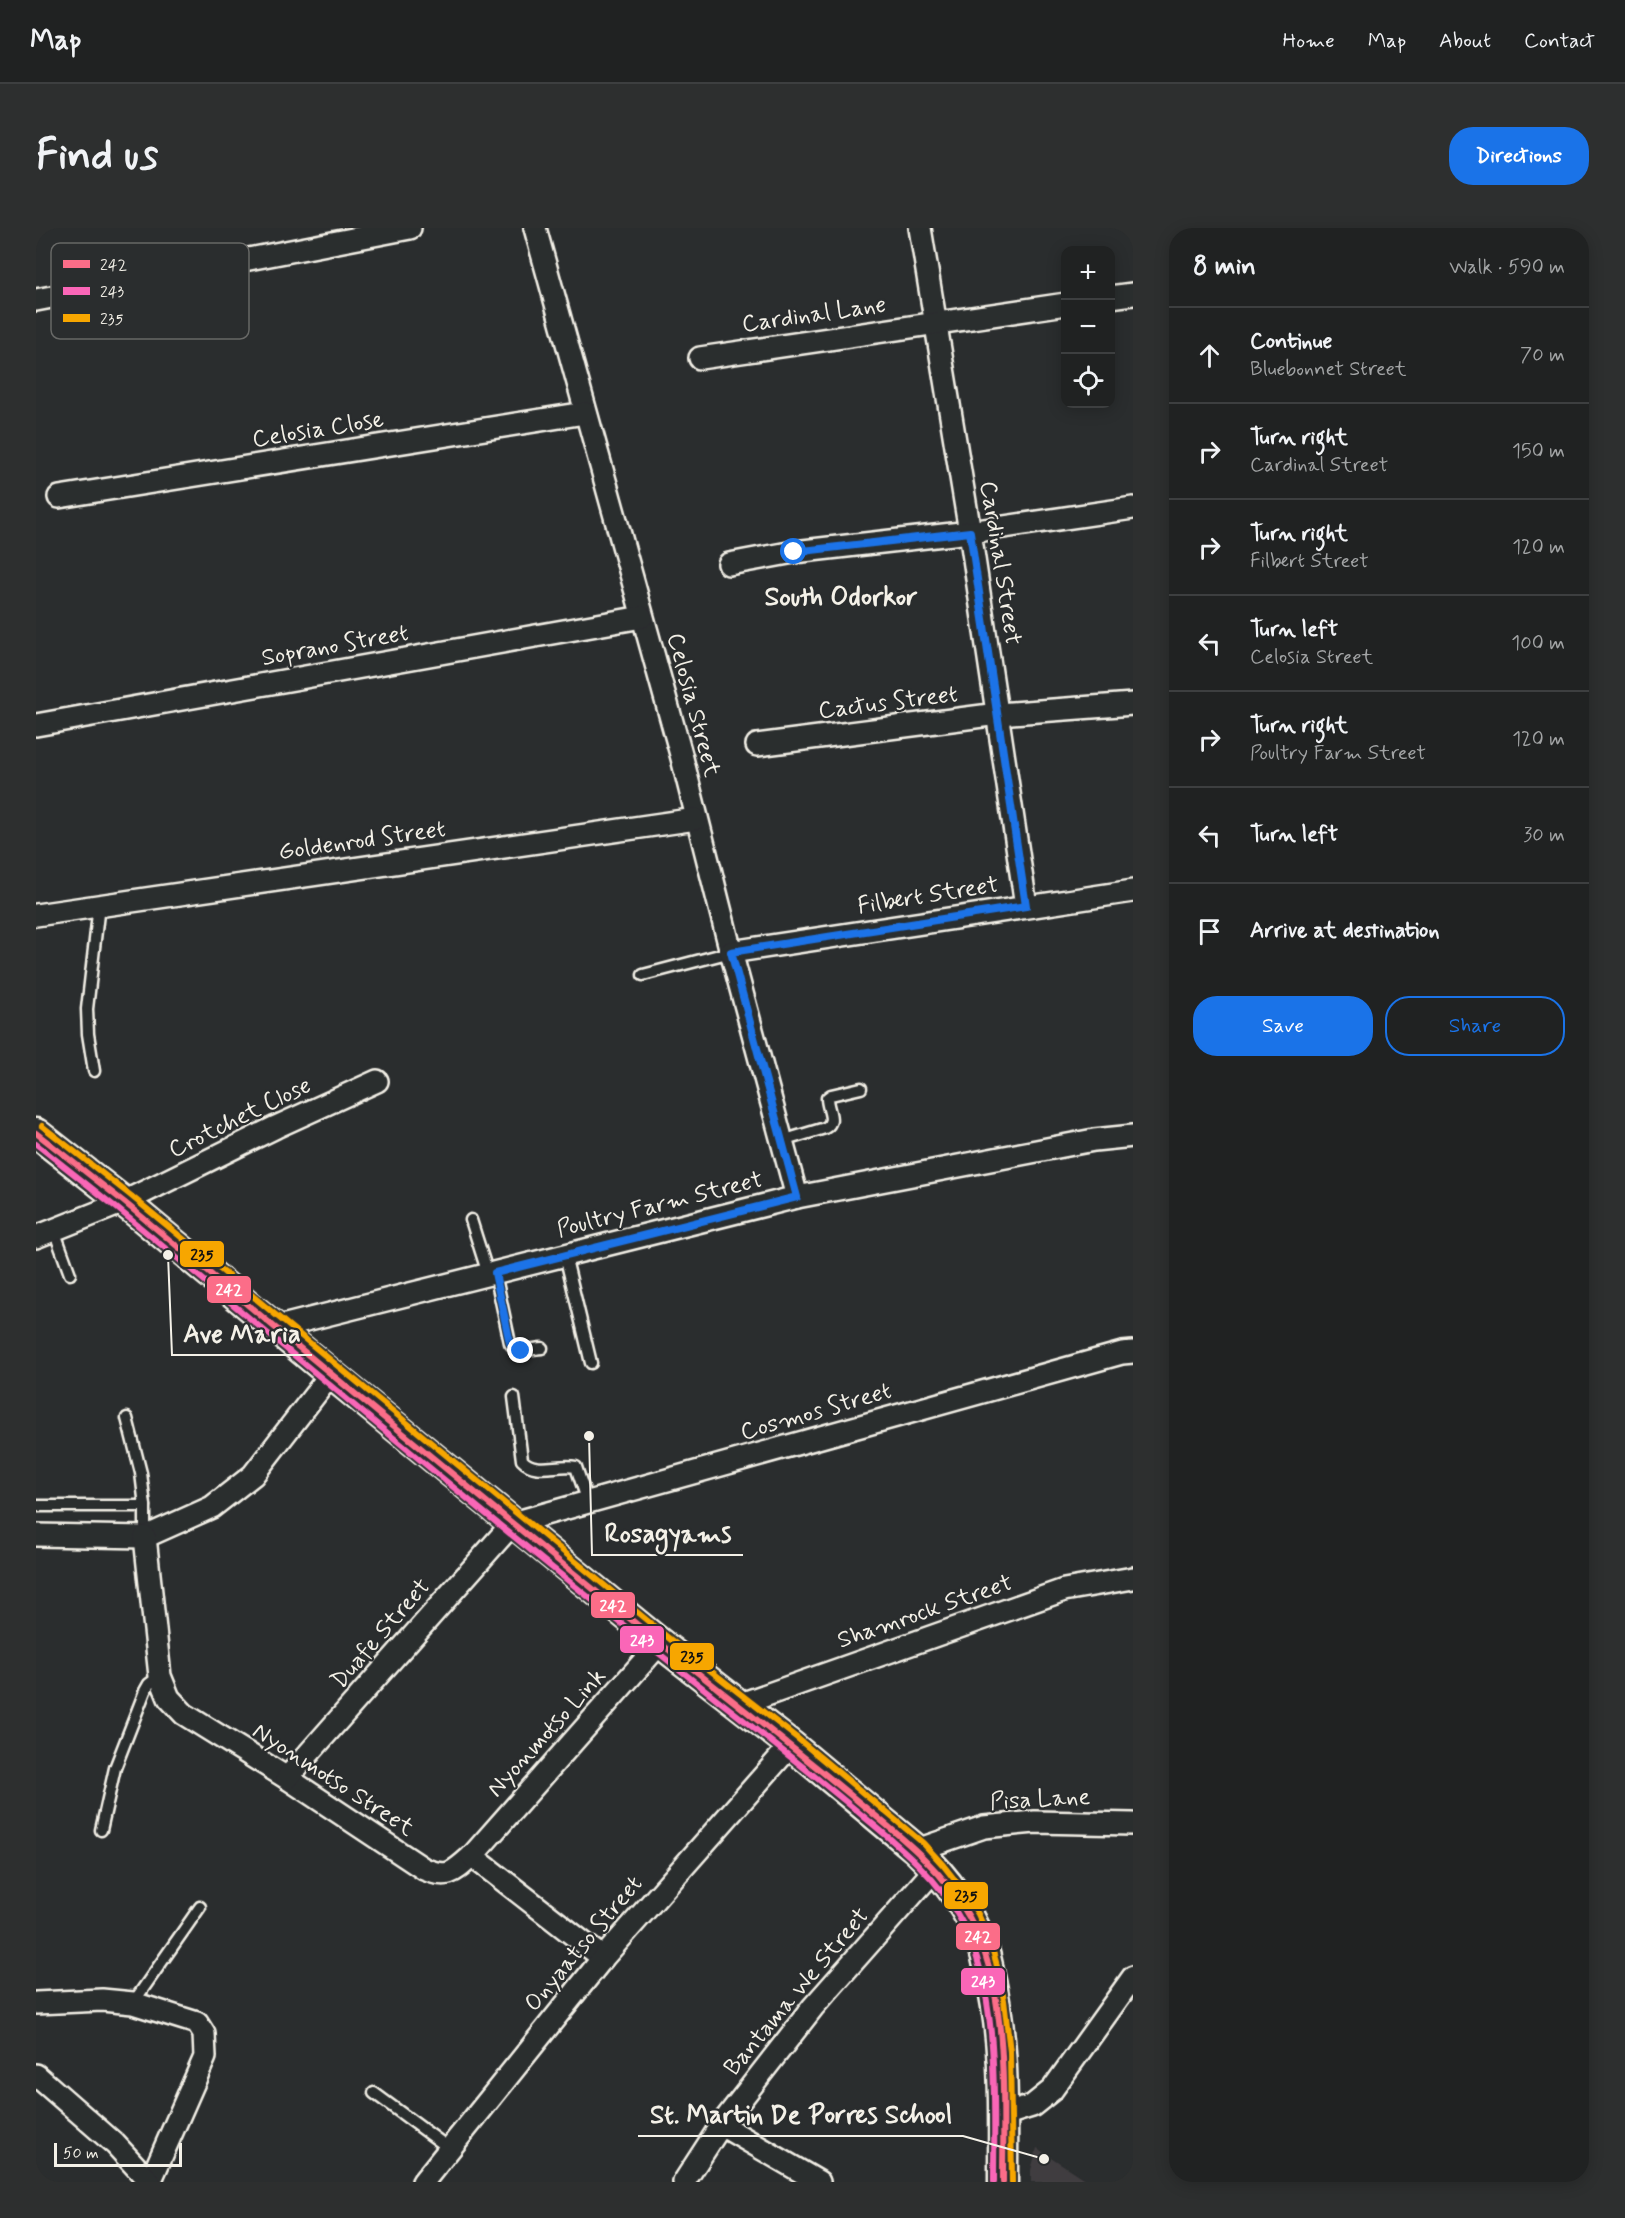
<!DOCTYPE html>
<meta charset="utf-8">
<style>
body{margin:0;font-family:Mynerve,sans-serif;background:#2d2f2f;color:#f1f3f6}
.controls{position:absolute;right:18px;top:18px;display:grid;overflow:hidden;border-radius:12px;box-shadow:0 3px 15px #0003}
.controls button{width:54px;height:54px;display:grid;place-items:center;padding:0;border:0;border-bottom:2px solid #3d3f40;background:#202222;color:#f1f3f6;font:30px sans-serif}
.scale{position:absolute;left:18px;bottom:15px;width:128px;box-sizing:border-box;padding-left:6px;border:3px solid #f4f1e8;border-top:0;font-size:16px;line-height:21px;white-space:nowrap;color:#f4f1e8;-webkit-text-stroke:4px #2a2d2e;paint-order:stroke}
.stop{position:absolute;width:18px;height:18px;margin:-14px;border:4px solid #1a73e8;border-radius:50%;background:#fff}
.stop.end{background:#1a73e8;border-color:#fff;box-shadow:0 2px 6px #0008}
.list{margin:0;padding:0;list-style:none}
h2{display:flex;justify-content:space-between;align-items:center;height:78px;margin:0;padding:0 24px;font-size:26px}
h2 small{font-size:20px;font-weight:400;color:#a2a4a5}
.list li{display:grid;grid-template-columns:39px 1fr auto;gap:18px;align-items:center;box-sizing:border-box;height:96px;padding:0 24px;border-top:2px solid #3d3f40}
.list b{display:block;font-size:22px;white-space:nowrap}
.list p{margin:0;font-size:20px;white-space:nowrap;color:#a2a4a5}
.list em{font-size:20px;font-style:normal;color:#a2a4a5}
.actions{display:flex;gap:12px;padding:18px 24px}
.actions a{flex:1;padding:14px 0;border:2px solid #1a73e8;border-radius:24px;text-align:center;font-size:21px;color:#1a73e8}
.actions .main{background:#1a73e8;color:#fff}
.icon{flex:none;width:33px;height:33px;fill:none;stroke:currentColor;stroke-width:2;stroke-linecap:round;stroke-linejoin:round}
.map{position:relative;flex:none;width:1097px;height:1954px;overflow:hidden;border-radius:24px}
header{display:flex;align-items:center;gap:36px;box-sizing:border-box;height:84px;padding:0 30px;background:#202222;border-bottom:2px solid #3d3f40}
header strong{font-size:28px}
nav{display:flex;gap:33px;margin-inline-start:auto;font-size:21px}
.intro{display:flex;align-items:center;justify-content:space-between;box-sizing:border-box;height:144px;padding:0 36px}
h1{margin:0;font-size:42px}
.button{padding:15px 27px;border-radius:24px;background:#1a73e8;color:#fff;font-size:21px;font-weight:700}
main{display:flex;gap:36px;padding:0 36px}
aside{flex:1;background:#202222;border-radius:24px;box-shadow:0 3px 15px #0003}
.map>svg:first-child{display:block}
</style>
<header>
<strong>Map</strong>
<nav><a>Home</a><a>Map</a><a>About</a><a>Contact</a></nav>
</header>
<div class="intro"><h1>Find us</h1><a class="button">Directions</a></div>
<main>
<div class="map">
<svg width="1097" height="1954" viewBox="0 0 1097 1954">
<rect width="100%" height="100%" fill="#2a2d2e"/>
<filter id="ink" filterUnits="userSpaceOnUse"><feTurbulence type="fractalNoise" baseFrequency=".0167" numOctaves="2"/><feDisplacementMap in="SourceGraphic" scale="12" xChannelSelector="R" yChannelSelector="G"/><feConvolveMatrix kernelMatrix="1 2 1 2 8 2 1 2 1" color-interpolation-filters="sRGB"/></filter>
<g filter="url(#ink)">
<polygon fill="#403d40" points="1001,1920 1053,1954 995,1954 995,1942"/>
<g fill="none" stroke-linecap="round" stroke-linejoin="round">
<g stroke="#f4f1e8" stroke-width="15">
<g id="lane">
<polyline points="607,747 695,724"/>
<polyline points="58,843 52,806 51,781 63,677"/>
<path d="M746,913L789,900C801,893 791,882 791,870L795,867L825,860"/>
<polyline points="435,992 452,1046"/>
<polyline points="18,1002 34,1046"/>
<polyline points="529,1027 555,1135"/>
<path d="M459,1045L474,1115C482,1126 494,1121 506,1120"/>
<path d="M478,1169L486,1232C500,1247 522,1235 540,1239L552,1274"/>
<polyline points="91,1190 105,1245 109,1278 109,1309"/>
<polyline points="0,1278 109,1278"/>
<polyline points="65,1602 79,1540 109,1463 113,1456 124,1448"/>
<polyline points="97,1775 164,1679"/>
<polyline points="338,1865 414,1921"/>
</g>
</g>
<g stroke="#f4f1e8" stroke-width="26">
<g id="street">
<polyline points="499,0 646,530 695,724 761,969"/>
<polyline points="884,0 934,304 990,678"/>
<polyline points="1074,69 1097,66"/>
<polyline points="0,72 374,0"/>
<polyline points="664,130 1030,76"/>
<polyline points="23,269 549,185"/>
<polyline points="693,336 758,324 934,304 1097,280"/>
<polyline points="0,497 606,389"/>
<polyline points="721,517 962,486 1097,476"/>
<polyline points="0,687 660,591"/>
<polyline points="695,724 1097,663"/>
<polyline points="0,1009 88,974 240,899 341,853"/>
<polyline points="238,1100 761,969 1058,912 1097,908"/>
<polyline points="0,1307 109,1309 176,1279 217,1247 295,1146"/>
<path d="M109,1309L124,1448L133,1470L148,1486L251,1550L388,1641C412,1651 417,1645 436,1628L624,1415"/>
<polyline points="702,1477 1028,1362 1097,1350"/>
<polyline points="251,1550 477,1295 1086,1125 1097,1124"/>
<polyline points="881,1622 948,1599 999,1594 1097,1596"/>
<polyline points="436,1628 567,1730"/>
<polyline points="0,1775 66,1772 97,1775 161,1795 168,1806 169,1829 114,1954"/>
<polyline points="0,1847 79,1916 114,1954"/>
<polyline points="967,1887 996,1878 1016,1862 1097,1749"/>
<polyline points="685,1897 783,1954"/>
<polyline points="387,1954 567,1730 755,1517"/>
<polyline points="648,1954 685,1897 777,1779 900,1640"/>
</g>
</g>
<g stroke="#f4f1e8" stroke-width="33">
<path id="secondary" d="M0,905L88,974L295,1146L624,1415L755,1517L881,1622C908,1648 933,1681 946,1716C950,1726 952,1737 954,1748C970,1815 967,1885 967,1954"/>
</g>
<use href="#lane" stroke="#2a2d2e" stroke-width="10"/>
<use href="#street" stroke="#2a2d2e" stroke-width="21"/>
<use href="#secondary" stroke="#2a2d2e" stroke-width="28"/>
<g stroke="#2a2d2e" stroke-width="10">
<path id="bus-1" d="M0,905L88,974C266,1122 443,1270 623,1414C688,1466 754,1517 818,1570C861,1606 906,1639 933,1689C974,1761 967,1873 967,1954"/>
</g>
<g stroke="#2a2d2e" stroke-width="10">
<path id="bus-2" d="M0,916L82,981C261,1129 438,1279 620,1423C683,1473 747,1522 809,1573C853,1610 900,1644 927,1696C964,1765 958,1877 958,1954"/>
</g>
<g stroke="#2a2d2e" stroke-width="10">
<polyline id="bus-3" points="6,898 94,967 630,1408 761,1510 887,1615 907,1637 926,1661 942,1686 954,1713 960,1734 968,1772 974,1824 976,1954"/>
</g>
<use href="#bus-1" stroke="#fb6d88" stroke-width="6"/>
<use href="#bus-2" stroke="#fa66b7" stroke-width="6"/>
<use href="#bus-3" stroke="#f7a600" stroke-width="6"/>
</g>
</g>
<g fill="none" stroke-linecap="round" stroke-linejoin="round" filter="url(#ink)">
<polyline stroke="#1a73e8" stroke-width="8" points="485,1123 478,1120 474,1115 459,1045 761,969 695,724 990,678 934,304 758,324"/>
</g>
<g text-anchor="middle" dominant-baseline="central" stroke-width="4.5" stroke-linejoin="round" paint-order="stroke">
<g font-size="24" fill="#f4f1e8" stroke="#2a2d2e">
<text transform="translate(778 87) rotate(-8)">Cardinal Lane</text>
<text transform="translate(282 202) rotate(-9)">Celosia Close</text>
<text transform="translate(964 335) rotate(81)">Cardinal Street</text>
<text transform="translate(299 418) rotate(-10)">Soprano Street</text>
<text transform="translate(852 475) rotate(-7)">Cactus Street</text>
<text transform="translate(657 477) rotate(75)">Celosia Street</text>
<text transform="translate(326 613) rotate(-8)">Goldenrod Street</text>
<text transform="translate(892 668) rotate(-9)">Filbert Street</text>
<text transform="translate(204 890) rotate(-26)">Crotchet Close</text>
<text transform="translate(624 977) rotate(-14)">Poultry Farm Street</text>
<text transform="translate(780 1184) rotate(-16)">Cosmos Street</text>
<text transform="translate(889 1384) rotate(-19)">Shamrock Street</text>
<text transform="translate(345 1406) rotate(-49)">Duafe Street</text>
<text transform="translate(511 1505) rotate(-48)">Nyonmotso Link</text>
<text transform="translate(297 1552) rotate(33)">Nyonmotso Street</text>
<text transform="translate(1004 1572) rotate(-3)">Pisa Lane</text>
<text transform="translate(548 1716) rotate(-50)">Onyaatso Street</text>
<text transform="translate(761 1764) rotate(-50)">Bantama We Street</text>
</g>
<g font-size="27" font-weight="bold" fill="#f4f1e8" stroke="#2a2d2e">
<text x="805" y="369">South Odorkor</text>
</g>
</g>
<rect x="15" y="15" width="198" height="96" rx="9" fill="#2a2d2e" stroke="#676866" stroke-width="1.5"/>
<rect x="27" y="32" width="27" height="8" fill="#fb6d88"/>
<rect x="27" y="59" width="27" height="8" fill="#fa66b7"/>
<rect x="27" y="86" width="27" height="8" fill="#f7a600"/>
<g font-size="16" fill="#f4f1e8">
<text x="64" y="42">242</text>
<text x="64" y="69">243</text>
<text x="64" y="96">235</text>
</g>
<path fill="none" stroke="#f4f1e8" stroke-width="2" d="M132 1027L136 1127H276M553 1208L556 1327H707M1008 1931L927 1908H602"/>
<g fill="#f4f1e8" stroke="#2a2d2e" stroke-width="2">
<circle cx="132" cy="1027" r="6"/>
<circle cx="553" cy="1208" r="6"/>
<circle cx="1008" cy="1931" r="6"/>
</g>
<g font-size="26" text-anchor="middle" font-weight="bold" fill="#f4f1e8" stroke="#2a2d2e" stroke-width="4.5" stroke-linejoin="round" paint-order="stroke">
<text x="206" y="1114">Ave Maria</text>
<text x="632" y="1314">Rosagyams</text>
<text x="765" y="1895">St. Martin De Porres School</text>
</g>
<g stroke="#2a2d2e" stroke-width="2">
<rect x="143" y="1012" width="46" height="28" rx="6" fill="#f7a600"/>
<rect x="170" y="1047" width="46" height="29" rx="6" fill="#fb6d88"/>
<rect x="554" y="1363" width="46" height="28" rx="6" fill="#fb6d88"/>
<rect x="583" y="1397" width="46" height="29" rx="6" fill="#fa66b7"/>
<rect x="633" y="1414" width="46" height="29" rx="6" fill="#f7a600"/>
<rect x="907" y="1653" width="46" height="29" rx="6" fill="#f7a600"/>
<rect x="919" y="1694" width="46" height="29" rx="6" fill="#fb6d88"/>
<rect x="924" y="1739" width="46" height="29" rx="6" fill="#fa66b7"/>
</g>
<g font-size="16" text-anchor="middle" font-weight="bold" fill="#fff">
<text x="193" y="1067">242</text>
<text x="577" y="1383">242</text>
<text x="606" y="1418">243</text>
<text x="942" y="1714">242</text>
<text x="947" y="1759">243</text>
</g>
<g font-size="16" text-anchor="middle" font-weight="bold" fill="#111">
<text x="166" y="1032">235</text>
<text x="656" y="1434">235</text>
<text x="930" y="1673">235</text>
</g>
</svg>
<div class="controls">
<button>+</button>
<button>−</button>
<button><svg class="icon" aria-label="locate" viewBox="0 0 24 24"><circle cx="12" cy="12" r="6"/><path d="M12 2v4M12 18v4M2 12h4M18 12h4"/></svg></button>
</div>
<div class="scale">50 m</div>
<div class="stop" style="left:758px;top:324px"></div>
<div class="stop end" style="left:485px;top:1123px"></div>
</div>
<aside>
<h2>8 min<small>Walk · 590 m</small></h2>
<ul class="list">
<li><svg class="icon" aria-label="ahead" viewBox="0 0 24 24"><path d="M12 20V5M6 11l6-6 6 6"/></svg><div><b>Continue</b><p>Bluebonnet Street</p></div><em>70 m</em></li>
<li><svg class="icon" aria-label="right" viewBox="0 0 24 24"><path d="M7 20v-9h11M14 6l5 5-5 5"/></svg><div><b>Turn right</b><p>Cardinal Street</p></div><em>150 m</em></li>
<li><svg class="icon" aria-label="right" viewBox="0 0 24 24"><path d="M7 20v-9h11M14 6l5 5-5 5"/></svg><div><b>Turn right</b><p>Filbert Street</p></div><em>120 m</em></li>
<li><svg class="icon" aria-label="left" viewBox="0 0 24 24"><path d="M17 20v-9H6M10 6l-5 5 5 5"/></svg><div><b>Turn left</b><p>Celosia Street</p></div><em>100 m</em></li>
<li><svg class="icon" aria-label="right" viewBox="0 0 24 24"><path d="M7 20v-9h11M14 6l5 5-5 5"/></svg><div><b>Turn right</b><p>Poultry Farm Street</p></div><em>120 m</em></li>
<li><svg class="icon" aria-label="left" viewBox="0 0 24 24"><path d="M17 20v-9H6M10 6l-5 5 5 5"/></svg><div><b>Turn left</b></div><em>30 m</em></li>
<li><svg class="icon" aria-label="arrive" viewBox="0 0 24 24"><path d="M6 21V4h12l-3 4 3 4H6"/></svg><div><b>Arrive at destination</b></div></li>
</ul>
<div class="actions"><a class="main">Save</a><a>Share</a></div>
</aside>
</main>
